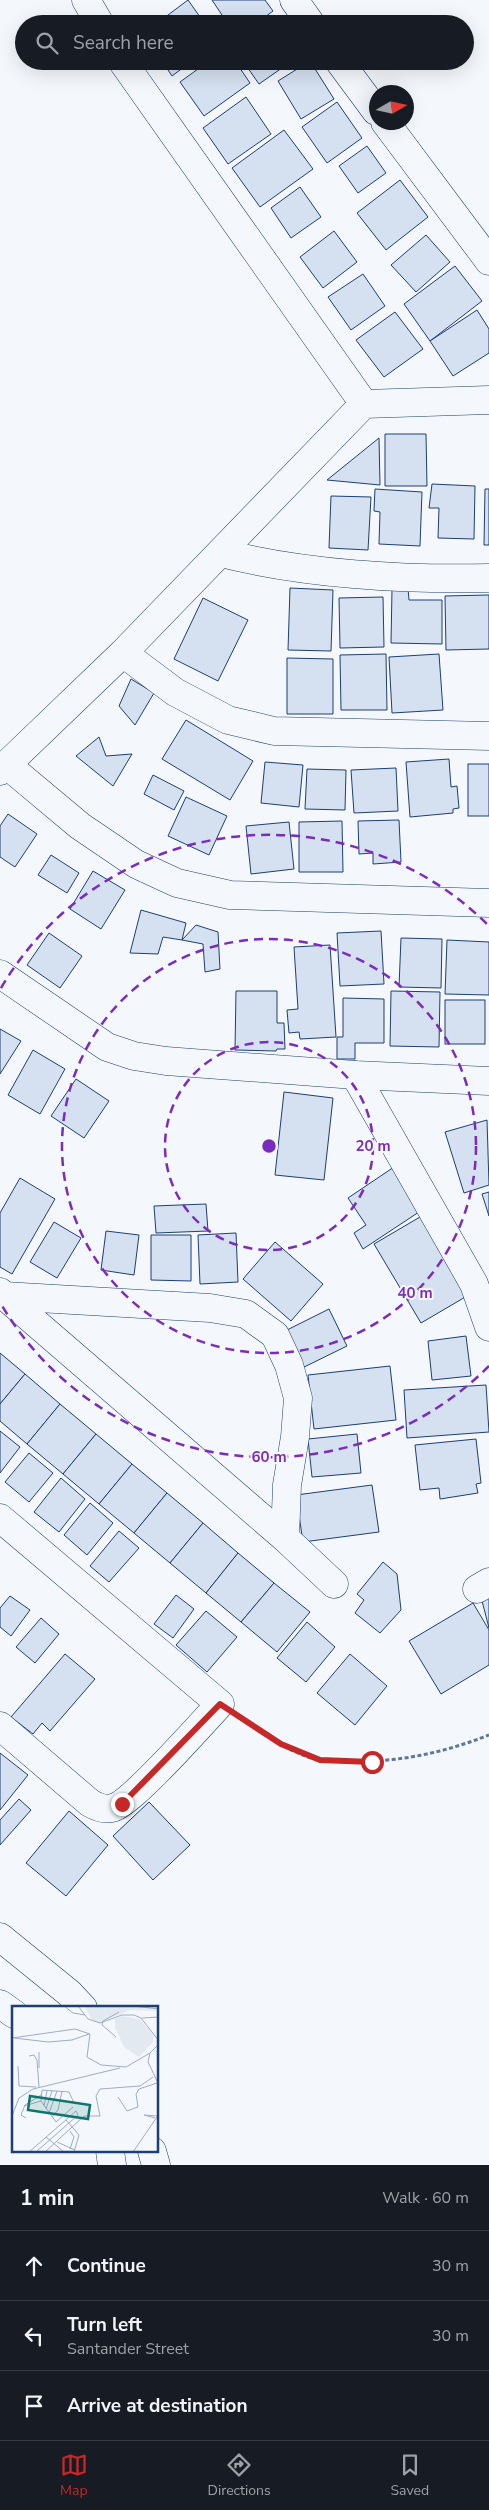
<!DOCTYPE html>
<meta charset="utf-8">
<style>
body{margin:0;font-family:"Nunito Sans",sans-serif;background:#20242c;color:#f1f3f6}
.compass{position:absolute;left:369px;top:85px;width:45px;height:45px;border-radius:50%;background:#171b24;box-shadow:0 5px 20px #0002;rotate:81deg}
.stop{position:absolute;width:15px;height:15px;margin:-11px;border:4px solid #c62828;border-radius:50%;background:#fff}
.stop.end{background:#c62828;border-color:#fff;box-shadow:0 1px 5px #0008}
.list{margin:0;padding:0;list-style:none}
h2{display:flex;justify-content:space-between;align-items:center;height:65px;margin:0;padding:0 20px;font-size:21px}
h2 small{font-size:16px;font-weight:400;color:#9ea1a6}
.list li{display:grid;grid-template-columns:32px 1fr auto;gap:15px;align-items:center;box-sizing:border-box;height:70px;padding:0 20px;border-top:1px solid #363941}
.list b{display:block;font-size:19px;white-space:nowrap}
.list p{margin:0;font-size:16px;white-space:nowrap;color:#9ea1a6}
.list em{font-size:16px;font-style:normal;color:#9ea1a6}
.icon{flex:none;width:28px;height:28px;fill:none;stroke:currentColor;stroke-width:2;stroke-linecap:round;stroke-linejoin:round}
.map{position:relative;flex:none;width:489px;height:2165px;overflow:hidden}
.search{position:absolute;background:#171b24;box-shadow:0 5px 20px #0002;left:15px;right:15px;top:15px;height:55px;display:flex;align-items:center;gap:12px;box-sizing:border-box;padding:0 18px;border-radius:28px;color:#9ea1a6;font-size:19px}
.sheet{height:275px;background:#171b24}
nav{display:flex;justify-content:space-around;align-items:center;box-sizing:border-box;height:70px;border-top:1px solid #363941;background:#171b24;font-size:14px;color:#9ea1a6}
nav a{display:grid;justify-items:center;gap:2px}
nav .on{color:#c62828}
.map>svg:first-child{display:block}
</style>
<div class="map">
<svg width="489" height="2165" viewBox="0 0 489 2165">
<rect width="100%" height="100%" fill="#f4f7fb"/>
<g fill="#d5e0f0" stroke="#1d3f73">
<polygon points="188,0 205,24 156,24"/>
<polygon points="212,0 265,0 273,11 265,17 269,24 228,24"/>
<polygon points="162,61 192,61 172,76"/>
<polygon points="209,61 235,61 250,83 204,116 180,82"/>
<polygon points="243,61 292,61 259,84"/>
<polygon points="310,61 334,99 301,119 278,81"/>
<polygon points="246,97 271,134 228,164 203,128"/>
<polygon points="337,102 362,138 327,163 302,127"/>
<polygon points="284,130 313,169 260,207 232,168"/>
<polygon points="367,146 386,173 358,193 339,166"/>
<polygon points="400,180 428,217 386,250 357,213"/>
<polygon points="300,187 321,217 291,238 271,208"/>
<polygon points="334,231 357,262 323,288 300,257"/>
<polygon points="426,235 450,262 416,292 391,265"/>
<polygon points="455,266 482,301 430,341 404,304"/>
<polygon points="363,274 385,306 351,330 328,297"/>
<polygon points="477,310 489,329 489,353 453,376 430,341"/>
<polygon points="395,312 423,349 384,377 356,340"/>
<polygon points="385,434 426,434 427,486 385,486"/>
<polygon points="379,438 380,485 327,480"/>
<polygon points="432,484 475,486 474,539 438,538 439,508 429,508"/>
<polygon points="375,489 422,492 420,546 379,544 380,512 374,511"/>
<polygon points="485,489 489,489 489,545 484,545"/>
<polygon points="331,496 371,497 368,550 329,548"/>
<polygon points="290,588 333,590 331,651 288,650"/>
<polygon points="408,588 409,600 442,600 442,644 391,643 392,589"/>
<polygon points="489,595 489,649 446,650 445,596"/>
<polygon points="383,597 384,647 340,648 339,598"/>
<polygon points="203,598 248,620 218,681 174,659"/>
<polygon points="386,654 387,710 341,710 340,655"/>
<polygon points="439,654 443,710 392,713 389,657"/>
<polygon points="287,658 333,659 333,714 287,714"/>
<polygon points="131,679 154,693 135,725 119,706"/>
<polygon points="186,720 253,761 230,800 162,759"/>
<polygon points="99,737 106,756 132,754 113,786 76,756"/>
<polygon points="449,759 451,787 457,786 459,808 453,809 453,813 410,817 406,762"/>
<polygon points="265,762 303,765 299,807 261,803"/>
<rect x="468" y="764" width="21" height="52"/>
<polygon points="396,768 398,811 354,813 351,770"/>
<polygon points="307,769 346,770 345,810 305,809"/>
<polygon points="153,775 184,791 174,810 144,794"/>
<polygon points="186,797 227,816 209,855 168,836"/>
<polygon points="8,814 37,834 15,867 0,857 0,826"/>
<polygon points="399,820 401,862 373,864 373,853 359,854 358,821"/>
<polygon points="342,821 343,872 299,872 299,822"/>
<polygon points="289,822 294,869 251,874 246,826"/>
<polygon points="51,855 79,873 67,893 38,875"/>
<polygon points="93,871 125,890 101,929 70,909"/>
<polygon points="141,910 186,923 182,940 163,937 158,954 130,953"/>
<polygon points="196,925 218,932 220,969 205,972 203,944 182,940"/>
<polygon points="381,931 384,984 340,986 337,933"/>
<polygon points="49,933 82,956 60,988 27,965"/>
<polygon points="401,938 442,939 441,988 399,987"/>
<polygon points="447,940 489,942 489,995 445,994"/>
<polygon points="330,945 336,1037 300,1039 299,1032 289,1033 287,1010 298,1009 294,947"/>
<polygon points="236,991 277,991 277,1023 284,1023 285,1049 277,1049 276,1051 235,1050"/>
<polygon points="391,991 440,992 439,1047 390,1046"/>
<polygon points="343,998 384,999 384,1043 355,1043 355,1059 337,1059 337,1037 343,1037"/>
<rect x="445" y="1000" width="40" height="44"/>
<polygon points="0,1029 21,1041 0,1074"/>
<polygon points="33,1050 65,1069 40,1114 8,1095"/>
<polygon points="76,1079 109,1101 84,1138 51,1116"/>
<polygon points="284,1092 333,1098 324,1180 275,1175"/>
<polygon points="487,1120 489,1185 464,1193 445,1132"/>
<polygon points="394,1167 422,1210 363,1249 354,1233 366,1225 348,1198"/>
<polygon points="20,1178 55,1199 12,1274 0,1267 0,1213"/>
<polygon points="489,1192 489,1216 482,1194"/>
<polygon points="206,1204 208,1231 156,1233 154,1206"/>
<polygon points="420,1217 467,1296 421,1323 374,1244"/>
<polygon points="54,1222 81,1238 57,1278 30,1262"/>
<polygon points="106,1231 139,1235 134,1275 101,1270"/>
<polygon points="236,1233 238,1282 200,1284 198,1235"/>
<polygon points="151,1235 191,1235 191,1281 151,1280"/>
<polygon points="275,1242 323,1284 291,1321 243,1279"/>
<polygon points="329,1309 347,1346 298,1370 281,1333"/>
<polygon points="466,1336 471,1376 432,1380 428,1341"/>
<polygon points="0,1353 25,1374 0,1404"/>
<polygon points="390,1366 396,1420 314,1429 308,1375"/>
<polygon points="25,1374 60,1404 27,1444 0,1421 0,1404"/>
<polygon points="486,1385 489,1432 407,1438 404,1390"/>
<polygon points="60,1404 96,1434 63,1474 27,1444"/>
<polygon points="0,1431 20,1447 0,1473"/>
<polygon points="96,1434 132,1464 99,1504 63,1474"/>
<polygon points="357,1434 361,1473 312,1477 308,1439"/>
<polygon points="476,1439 481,1483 476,1484 478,1493 440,1499 439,1488 420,1490 415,1445"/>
<polygon points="29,1453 53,1473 29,1502 5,1482"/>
<polygon points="132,1464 167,1493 134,1533 99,1504"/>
<polygon points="61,1478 85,1499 59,1532 34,1512"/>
<polygon points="372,1485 379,1532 303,1542 296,1495"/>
<polygon points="167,1493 203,1523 170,1563 134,1533"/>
<polygon points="90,1503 113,1523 87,1555 64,1535"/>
<polygon points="203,1523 238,1553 206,1593 170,1563"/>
<polygon points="119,1531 139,1548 109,1582 90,1566"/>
<polygon points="238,1553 274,1583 241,1622 206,1593"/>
<polygon points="383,1562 397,1574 401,1610 380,1633 355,1613 364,1600 357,1594"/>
<polygon points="274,1583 310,1612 277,1652 241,1622"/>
<polygon points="176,1595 194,1609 173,1638 154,1624"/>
<polygon points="489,1595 489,1628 481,1597"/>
<polygon points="10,1596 30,1610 11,1636 0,1627 0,1608"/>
<polygon points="473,1603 489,1630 489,1665 441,1694 409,1641"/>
<polygon points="206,1611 237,1637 207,1672 176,1645"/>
<polygon points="41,1618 59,1634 35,1663 16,1647"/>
<polygon points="307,1622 335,1647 306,1682 277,1658"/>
<polygon points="65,1654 95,1679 50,1731 42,1723 33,1734 11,1717"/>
<polygon points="350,1654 387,1686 355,1725 317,1693"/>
<polygon points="0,1753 28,1775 0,1810"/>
<polygon points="19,1799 31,1810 0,1845 0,1820"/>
<polygon points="149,1802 190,1845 153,1880 113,1836"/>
<polygon points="69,1811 108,1845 66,1896 26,1863"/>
</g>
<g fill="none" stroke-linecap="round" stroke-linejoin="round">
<g stroke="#1d3f73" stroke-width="29">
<g id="street">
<polyline points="86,0 100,24"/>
<polyline points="294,0 311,24"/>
<polyline points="122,61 364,404"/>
<polyline points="339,61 376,111"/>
<polyline points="385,122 489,261"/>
<path d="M221,553C304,574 403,580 489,578"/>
<polyline points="123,653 175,692 228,720 274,731 489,736"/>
<polyline points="7,765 80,826 136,864 177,883 230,895 489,903"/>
<polyline points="0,771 123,653 364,404 489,400"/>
<polyline points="0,974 107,1047 134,1056 166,1061 355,1075 489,1081"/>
<polyline points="355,1075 474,1284 489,1327"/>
<polyline points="0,1292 285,1538 334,1584"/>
<polyline points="4,1296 210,1308 246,1314 275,1335 289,1365 298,1398 295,1437 287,1485 285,1538"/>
<path d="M0,1518L220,1704C203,1722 130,1805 112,1808C104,1810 97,1807 90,1803L0,1726"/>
<polyline points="477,1589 489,1582"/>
</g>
</g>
<g stroke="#1d3f73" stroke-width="29">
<g id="secondary">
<polyline points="0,1937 69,1993 83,2008"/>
<polyline points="0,2004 14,2014"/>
<polyline points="110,2151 112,2165"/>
<polyline points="152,2151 156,2165"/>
</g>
</g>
<path stroke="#5e769c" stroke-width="3" stroke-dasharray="4 2.5" stroke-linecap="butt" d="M246,1721C268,1736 293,1755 320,1760C329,1761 339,1760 347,1761C397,1763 443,1753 489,1735"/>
<use href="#street" stroke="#f4f7fb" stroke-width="28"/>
<use href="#secondary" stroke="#f4f7fb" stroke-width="28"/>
</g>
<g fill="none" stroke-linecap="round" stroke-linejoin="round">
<polyline stroke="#c62828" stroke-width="6" points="122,1804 220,1704 281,1744 320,1760 372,1762"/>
</g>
<g fill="none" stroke="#7b2cbf" stroke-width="2.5" stroke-dasharray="9 6">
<circle cx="269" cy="1146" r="104"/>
<circle cx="269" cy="1146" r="207"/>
<path d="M489 1366A311 311 0 0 1 1 1304M1 988A311 311 0 0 1 489 926"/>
</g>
<g transform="translate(12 2006)">
<rect width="146" height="146" fill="#f4f7fb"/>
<path d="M73,0H146V5L118,4L87,17L80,14ZM110,10L127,13L142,29L141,36L127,51L112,41L103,21V13Z" fill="#e3e9f0"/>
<path fill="none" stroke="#9eadc5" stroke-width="1" d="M52,0L61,7L73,9M66,0L76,13L88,17L110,9H122L129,12L147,35M121,0L147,3M130,12L147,11M78,28L75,51L89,59L114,61L138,47M104,31L90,19L91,15L107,6M0,32L63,23L78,28M2,32L36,36L60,34L77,28M147,38L138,47L136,56L147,79M17,50L22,49L25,54L27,81M6,60L7,80L24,81M27,62V46M30,84L29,95L44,116L61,101M30,84L57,86L62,97M106,91L115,105M12,100L29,95M32,100L35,85M34,103L40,85M115,105L126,101L124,88L127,83L145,77M37,107L45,85M0,110L7,92L21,83L108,62M40,111L46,104L50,85M14,112L9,109L13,99L29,89M143,112L132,109L146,110M54,114L67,129L62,146M58,125L62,131L58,143M34,131L52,146M45,136L63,144M17,146L64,105L66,109L24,146M33,146L72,110H88L84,90L88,83L128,80L141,71M121,146L147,108"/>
<path fill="#0f766e" fill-opacity="0.15" stroke="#0f766e" stroke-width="2.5" d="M18,90L78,99L76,113L16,104Z"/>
<rect width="146" height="146" fill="none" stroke="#1d3f73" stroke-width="2.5"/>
</g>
<circle cx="269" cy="1146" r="8" fill="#7b2cbf" stroke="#f4f7fb" stroke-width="2.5"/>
<g font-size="15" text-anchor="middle" font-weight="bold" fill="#7b2cbf" stroke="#f4f7fb" stroke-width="4" stroke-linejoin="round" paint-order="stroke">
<text x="373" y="1151">20 m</text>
<text x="415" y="1298">40 m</text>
<text x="269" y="1462">60 m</text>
</g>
</svg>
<svg class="compass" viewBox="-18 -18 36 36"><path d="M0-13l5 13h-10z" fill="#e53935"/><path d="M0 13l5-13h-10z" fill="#9ea1a6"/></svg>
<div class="stop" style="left:372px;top:1762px"></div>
<div class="stop end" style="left:122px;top:1804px"></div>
<div class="search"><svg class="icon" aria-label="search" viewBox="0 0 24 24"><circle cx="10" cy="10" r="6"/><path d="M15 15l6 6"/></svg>Search here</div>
</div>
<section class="sheet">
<h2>1 min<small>Walk · 60 m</small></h2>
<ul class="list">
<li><svg class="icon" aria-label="ahead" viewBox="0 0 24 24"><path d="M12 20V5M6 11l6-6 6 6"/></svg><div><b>Continue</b></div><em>30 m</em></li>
<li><svg class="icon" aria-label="left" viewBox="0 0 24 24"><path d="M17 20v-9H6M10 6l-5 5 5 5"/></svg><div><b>Turn left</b><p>Santander Street</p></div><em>30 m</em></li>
<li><svg class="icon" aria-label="arrive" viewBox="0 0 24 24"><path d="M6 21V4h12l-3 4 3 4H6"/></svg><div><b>Arrive at destination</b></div></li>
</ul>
</section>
<nav>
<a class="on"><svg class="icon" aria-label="map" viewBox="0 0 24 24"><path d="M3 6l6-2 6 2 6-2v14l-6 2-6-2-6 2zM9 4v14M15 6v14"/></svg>Map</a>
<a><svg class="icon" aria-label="directions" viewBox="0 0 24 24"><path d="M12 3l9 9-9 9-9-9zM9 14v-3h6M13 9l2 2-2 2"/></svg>Directions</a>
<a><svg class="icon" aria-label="saved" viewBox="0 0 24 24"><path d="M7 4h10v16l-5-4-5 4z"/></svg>Saved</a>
</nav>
